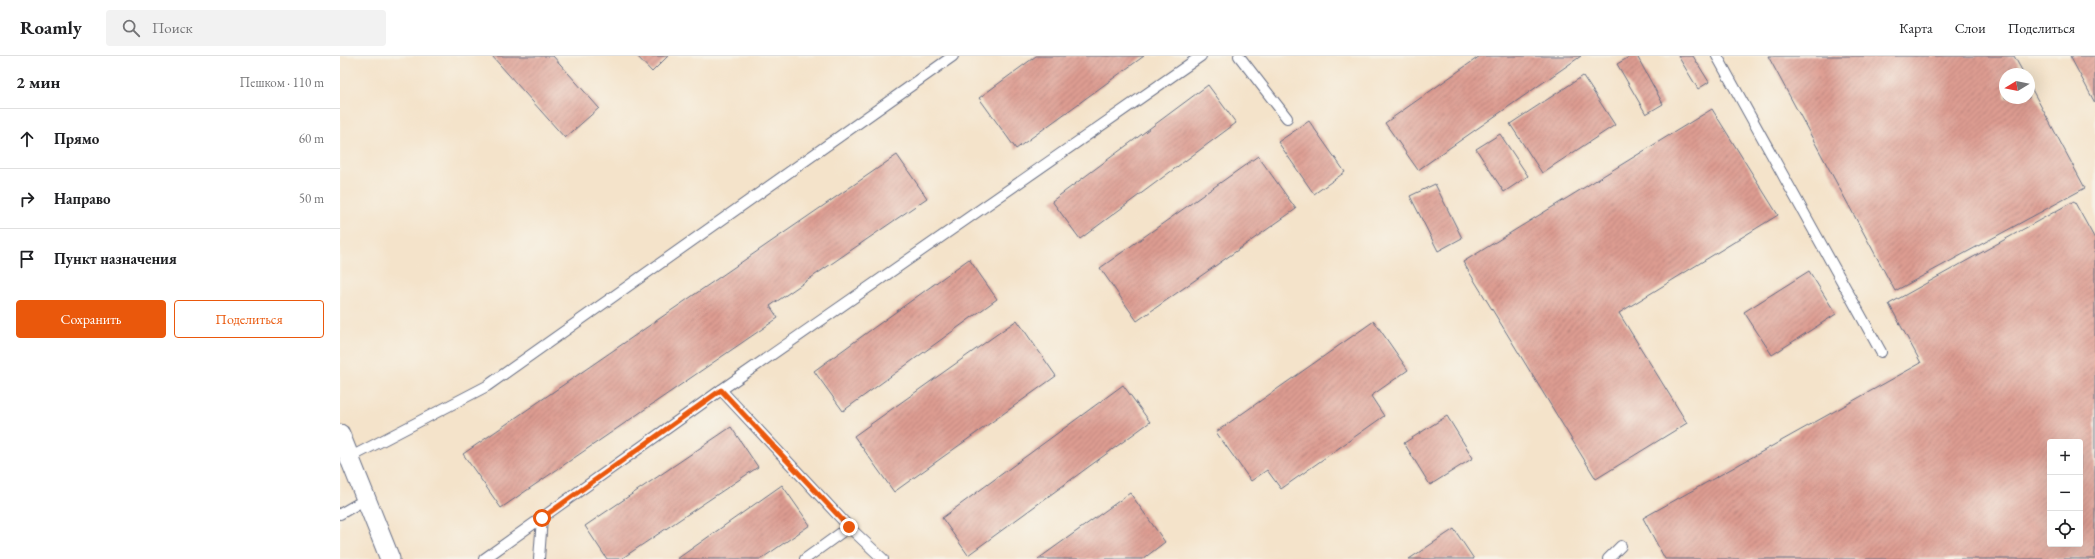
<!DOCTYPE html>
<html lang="ru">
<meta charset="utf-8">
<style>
body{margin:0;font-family:"EB Garamond",serif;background:#f2f2f2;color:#202124}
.controls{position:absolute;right:12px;bottom:12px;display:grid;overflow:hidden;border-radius:4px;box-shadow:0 4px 16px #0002}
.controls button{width:36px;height:36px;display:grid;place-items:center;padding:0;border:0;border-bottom:1px solid #e0e0e0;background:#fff;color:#202124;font:20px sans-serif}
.compass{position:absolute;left:1659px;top:12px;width:36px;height:36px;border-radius:50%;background:#fff;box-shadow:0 4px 16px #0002;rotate:260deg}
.stop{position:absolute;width:12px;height:12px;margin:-9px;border:3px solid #ea580c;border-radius:50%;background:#fff}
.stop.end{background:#ea580c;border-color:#fff;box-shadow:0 1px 4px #0008}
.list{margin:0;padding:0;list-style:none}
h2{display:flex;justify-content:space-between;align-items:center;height:52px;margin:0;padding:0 16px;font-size:17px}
h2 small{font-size:13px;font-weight:400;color:#757577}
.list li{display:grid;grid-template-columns:26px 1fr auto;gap:12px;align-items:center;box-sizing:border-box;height:60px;padding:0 16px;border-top:1px solid #e0e0e0}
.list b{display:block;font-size:15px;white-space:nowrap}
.list em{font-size:13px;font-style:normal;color:#757577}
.actions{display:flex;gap:8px;padding:12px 16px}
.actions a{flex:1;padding:9px 0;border:1px solid #ea580c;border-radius:4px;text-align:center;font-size:14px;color:#ea580c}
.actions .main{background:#ea580c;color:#fff}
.icon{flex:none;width:22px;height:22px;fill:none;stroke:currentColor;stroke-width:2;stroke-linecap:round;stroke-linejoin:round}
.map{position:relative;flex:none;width:1755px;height:503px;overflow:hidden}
header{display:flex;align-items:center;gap:24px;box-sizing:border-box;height:56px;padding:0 20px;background:#fff;border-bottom:1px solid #e0e0e0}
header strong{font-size:19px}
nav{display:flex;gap:22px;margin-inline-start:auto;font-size:14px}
.search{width:280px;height:36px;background:#f2f2f2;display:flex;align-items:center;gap:10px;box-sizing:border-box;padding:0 14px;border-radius:4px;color:#757577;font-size:15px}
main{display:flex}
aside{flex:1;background:#fff}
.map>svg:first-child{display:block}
</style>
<header>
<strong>Roamly</strong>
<div class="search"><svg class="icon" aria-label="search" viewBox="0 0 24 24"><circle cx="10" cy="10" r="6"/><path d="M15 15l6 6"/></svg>Поиск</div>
<nav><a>Карта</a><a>Слои</a><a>Поделиться</a></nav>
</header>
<main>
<aside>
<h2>2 мин<small>Пешком · 110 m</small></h2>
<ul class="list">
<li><svg class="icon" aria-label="ahead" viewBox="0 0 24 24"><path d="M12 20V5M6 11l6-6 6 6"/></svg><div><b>Прямо</b></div><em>60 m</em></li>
<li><svg class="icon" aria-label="right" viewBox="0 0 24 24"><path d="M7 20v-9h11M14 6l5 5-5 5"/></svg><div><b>Направо</b></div><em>50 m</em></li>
<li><svg class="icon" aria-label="arrive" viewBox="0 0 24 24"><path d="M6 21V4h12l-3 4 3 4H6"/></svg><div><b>Пункт назначения</b></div></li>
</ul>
<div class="actions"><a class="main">Сохранить</a><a>Поделиться</a></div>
</aside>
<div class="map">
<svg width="1755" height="503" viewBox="0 0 1755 503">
<defs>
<pattern id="building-hatch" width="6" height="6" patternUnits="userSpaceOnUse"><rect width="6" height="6" fill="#dd9c91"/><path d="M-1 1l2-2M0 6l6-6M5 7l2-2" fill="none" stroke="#b2807a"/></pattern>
</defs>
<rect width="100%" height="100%" fill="#f7f3e8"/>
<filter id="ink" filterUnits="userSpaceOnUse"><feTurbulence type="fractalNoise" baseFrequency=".025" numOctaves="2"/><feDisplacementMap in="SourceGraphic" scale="8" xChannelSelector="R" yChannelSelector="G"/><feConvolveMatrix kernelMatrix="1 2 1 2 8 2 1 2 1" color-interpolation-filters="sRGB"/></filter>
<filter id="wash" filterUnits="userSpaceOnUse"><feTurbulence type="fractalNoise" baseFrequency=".012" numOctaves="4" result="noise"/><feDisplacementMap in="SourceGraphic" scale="16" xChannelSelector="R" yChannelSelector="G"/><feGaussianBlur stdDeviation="0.9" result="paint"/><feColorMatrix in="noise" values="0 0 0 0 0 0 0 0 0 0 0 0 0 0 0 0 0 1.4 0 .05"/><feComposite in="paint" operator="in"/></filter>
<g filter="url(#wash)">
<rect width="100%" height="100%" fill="#f4e3ca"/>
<g id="blocks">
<g fill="url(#building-hatch)" fill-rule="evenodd">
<polygon points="152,0 213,0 259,52 225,82"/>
<polygon points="297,0 328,0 312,16"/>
<polygon points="696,0 804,0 676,93 639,42"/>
<polygon points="1140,0 1241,0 1078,114 1045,67"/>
<polygon points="1291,0 1297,0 1323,48 1306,58 1277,8"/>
<polygon points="1338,0 1353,0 1369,26 1358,33"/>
<polygon points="1428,0 1674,0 1684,18 1665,18 1665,42 1689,42 1689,28 1745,132 1555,235"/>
<polygon points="1730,0 1755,0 1755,47"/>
<polygon points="1243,20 1275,69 1202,117 1170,68"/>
<polygon points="868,29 896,67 740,183 712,145"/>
<polygon points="1372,53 1438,159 1279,257 1347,367 1256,423 1123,206"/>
<polygon points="969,65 1005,116 974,138 938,86"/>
<polygon points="1160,78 1188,120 1164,136 1136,93"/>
<polygon points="557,99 587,142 430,250 438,262 161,452 123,398"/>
<polygon points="918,100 956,153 797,265 760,212"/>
<polygon points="1095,128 1122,182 1098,195 1070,140"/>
<path d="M1734,145L1755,183V503H1325L1303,462L1581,307L1549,248ZM1710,386H1740V488H1710Z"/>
<polygon points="629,203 657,243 503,355 474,315"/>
<polygon points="1469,215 1496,258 1432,299 1404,256"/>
<polygon points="677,264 716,320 554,436 514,380"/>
<polygon points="1034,265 1068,314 1031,340 1044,360 941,433 927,414 911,425 876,376"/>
<polygon points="783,329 810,366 628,499 602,462"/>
<polygon points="1107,360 1133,402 1090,429 1064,387"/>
<polygon points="391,371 418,411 281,503 267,503 245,470"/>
<polygon points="442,429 470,469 421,503 337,503"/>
<polygon points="790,437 825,486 803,503 698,503"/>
<polygon points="1114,473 1134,503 1069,503"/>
</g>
</g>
</g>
<g filter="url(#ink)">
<use href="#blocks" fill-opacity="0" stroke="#676e84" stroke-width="1"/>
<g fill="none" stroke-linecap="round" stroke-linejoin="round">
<g stroke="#676e84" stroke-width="12">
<g id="service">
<polyline points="899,0 947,62"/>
<polyline points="1377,0 1541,296"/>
<polyline points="381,334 509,471 543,503"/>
<polyline points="9,402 147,330 613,0"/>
<polyline points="0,458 26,443"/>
<polyline points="144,503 381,334 861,0"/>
<polyline points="199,503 202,462"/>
<polyline points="465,503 509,471"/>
<polyline points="1268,503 1281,490"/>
</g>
</g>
<g stroke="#676e84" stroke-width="21">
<polyline id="minor" points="0,378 50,503"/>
</g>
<use href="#service" stroke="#fff" stroke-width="10"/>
<use href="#minor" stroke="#fff" stroke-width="19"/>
</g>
</g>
<g fill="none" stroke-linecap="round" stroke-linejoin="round" filter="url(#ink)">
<polyline stroke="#ea580c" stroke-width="5" points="202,462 381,334 509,471"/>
</g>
</svg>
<div class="controls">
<button>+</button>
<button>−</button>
<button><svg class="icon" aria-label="locate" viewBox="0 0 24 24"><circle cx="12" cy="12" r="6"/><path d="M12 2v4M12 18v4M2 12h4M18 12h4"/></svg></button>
</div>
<svg class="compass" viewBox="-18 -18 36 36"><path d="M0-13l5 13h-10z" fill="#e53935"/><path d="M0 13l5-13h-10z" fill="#757577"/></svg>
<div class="stop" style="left:202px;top:462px"></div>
<div class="stop end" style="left:509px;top:471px"></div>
</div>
</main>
